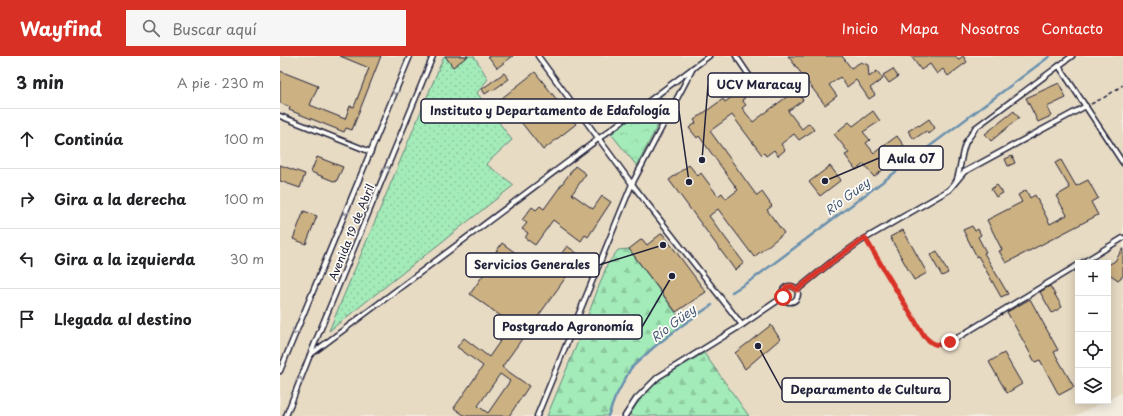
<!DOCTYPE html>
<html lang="es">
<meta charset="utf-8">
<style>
body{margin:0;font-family:"Playpen Sans",sans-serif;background:#f6f6f6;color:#202124}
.controls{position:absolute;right:12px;bottom:12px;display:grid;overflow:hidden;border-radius:0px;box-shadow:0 2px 10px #0003}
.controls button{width:36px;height:36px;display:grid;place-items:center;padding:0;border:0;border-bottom:1px solid #e0e0e0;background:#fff;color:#202124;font:20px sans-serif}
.stop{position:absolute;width:12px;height:12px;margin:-9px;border:3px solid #d93025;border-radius:50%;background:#fff}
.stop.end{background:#d93025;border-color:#fff;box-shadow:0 1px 4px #0008}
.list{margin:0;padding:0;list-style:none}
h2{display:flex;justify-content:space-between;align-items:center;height:52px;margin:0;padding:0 16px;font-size:17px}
h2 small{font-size:13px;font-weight:400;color:#757577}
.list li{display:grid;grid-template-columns:26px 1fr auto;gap:12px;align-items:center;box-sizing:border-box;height:60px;padding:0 16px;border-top:1px solid #e0e0e0}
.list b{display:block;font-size:15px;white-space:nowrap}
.list em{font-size:13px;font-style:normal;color:#757577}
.icon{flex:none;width:22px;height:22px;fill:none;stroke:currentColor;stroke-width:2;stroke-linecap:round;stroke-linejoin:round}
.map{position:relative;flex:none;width:843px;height:360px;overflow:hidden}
header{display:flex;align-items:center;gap:24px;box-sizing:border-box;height:56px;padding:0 20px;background:#d93025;color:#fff}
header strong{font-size:19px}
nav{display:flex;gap:22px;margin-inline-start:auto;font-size:14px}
.search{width:280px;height:36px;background:#f6f6f6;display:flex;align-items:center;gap:10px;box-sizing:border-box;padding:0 14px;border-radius:0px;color:#757577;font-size:15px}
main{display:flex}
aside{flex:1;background:#fff}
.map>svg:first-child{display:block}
</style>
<header>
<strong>Wayfind</strong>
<div class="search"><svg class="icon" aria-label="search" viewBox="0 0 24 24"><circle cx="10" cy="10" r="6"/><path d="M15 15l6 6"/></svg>Buscar aquí</div>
<nav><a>Inicio</a><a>Mapa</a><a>Nosotros</a><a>Contacto</a></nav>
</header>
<main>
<aside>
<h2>3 min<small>A pie · 230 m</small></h2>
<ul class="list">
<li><svg class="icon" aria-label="ahead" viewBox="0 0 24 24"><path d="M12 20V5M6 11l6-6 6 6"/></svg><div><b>Continúa</b></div><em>100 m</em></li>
<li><svg class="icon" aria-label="right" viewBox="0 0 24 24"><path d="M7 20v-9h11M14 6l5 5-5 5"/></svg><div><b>Gira a la derecha</b></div><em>100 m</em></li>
<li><svg class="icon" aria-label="left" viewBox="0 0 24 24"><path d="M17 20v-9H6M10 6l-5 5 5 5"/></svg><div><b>Gira a la izquierda</b></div><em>30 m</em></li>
<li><svg class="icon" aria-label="arrive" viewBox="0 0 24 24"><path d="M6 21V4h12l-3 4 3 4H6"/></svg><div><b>Llegada al destino</b></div></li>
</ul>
</aside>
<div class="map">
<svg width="843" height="360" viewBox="0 0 843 360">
<defs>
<pattern id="grass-dots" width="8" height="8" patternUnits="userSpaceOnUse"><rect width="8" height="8" fill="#a3ebb8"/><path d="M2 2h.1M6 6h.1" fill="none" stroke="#8cc99f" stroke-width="1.8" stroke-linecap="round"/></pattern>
<pattern id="forest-firs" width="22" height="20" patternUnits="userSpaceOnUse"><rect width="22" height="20" fill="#a3ebb8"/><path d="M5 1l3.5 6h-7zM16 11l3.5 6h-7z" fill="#8cc99f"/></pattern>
<pattern id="park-crowns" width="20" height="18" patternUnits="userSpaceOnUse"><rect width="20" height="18" fill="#a3ebb8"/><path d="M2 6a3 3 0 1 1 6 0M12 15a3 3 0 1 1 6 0" fill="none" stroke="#8cc99f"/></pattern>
</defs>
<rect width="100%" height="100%" fill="#f3ede0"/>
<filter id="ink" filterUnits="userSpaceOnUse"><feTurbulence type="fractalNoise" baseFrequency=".025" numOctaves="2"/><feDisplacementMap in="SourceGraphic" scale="8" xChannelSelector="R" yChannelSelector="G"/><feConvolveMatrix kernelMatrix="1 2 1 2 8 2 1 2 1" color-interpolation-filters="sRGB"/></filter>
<g filter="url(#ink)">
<polygon fill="#e7dbc4" points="0,0 843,0 843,336 828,344 828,207 798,207 798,345 825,345 795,360 0,360"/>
<polygon fill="url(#grass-dots)" stroke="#62867a" points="164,0 194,0 208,23 197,37 232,84 206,108 234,129 49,275"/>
<g fill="url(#forest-firs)" stroke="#62867a">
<polygon points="349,193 404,268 374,291 351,312 335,342 328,360 267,360 297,288 327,209 338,194"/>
<polygon points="424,297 469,360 349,360 358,346 380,323"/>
</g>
<polygon fill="url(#park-crowns)" stroke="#62867a" points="381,41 389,47 357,110 331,78"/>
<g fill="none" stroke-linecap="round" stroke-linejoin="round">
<g stroke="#6990ae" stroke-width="2.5">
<polyline points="452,236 473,223 770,0"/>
<polyline points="328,360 335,342 351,312 374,291 404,268 432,249"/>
</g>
</g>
<g fill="#ccb182" stroke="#22223b" fill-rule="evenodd">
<polygon points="60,0 101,0 72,74 66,72 64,76 9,54 10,51 0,47 0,15 38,30 30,49 65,63 70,50 74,51 89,12"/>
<polygon points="165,0 188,0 173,11"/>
<polygon points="208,0 233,0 217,12"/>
<polygon points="508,0 562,0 571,12 581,6 588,9 589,21 597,15 603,23 590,32 595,39 589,43 576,24 567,31 560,21 549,29 557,40 545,49"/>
<polygon points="631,0 676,0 678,4 683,0 687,6 668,20 663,13 657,18 650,8 641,14"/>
<polygon points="613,13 618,21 609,27 603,19"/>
<polygon points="255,16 296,68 263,94 222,42"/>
<polygon points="224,17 229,23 212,35 211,34 205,38 202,33"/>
<polygon points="779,27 786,42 767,51 771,60 758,66 746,42"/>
<polygon points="516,34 523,44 508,55 522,73 529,67 534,74 519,84 514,78 501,88 505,94 498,100 494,94 486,100 484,97 482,99 452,59 430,75 477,140 482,136 492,150 487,154 504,177 474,201 438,153 429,160 464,207 455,214 389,124 409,109 418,120 421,117 438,140 442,137 446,143 458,134 419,80 417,82 409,72 416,67 414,64 443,43 445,46 460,35 465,42 462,44 466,49 462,52 473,66"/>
<polygon points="593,55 600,65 583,76 590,84 586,87 594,97 617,80 625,91 602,109 605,112 594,121 584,108 576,114 565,99 569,97 554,78 569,66 573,70"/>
<polygon points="734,55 739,62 711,85 705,78"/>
<polygon points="649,63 655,72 648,78 646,75 634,83 628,75 638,69 639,70"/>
<polygon points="732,100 735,107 728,110 725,103"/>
<polygon points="37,101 63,111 56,126 31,116"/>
<polygon points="781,104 796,130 808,124 818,142 811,146 818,159 726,207 719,195 722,194 707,164 742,146 738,139 746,134 750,142 755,139 770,168 787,159 776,140 790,132 775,107"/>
<polygon points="0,109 25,118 20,132 0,125"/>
<polygon points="295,110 306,118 292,138 313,153 322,140 331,146 308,181 305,179 301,185 273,164 255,189 245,182 248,177 242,173 247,167 242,164 252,151 256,154 260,150 264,153"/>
<polygon points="550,110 561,124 540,140 529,126"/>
<polygon points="717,129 723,137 716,141 711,133"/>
<polygon points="24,155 37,160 26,188 13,183"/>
<polygon points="692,170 695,175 698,173 701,179 698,181 706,196 704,197 728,238 721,241 698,200 697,201 683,174"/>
<polygon points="623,174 647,217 634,224 610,181"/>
<polygon points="382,177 426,236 396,256 349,193 362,183 367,189"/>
<path d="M222,187L266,219L287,190L301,200L222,311L249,330L229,360H185L174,352L203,310L177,291L184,282L209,301L232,268L190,238L215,202L213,200ZM220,318L230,325L208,357L198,350Z"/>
<polygon points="843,192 843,220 838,224 828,217 828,209 835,205"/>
<polygon points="657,195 668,217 662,220 650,199"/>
<polygon points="770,230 782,251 772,257 760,236"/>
<polygon points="750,243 778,294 774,296 794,331 779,339 760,304 755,306 727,256"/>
<polygon points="491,269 500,283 465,313 455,297"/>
<polygon points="724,297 742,328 727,337 709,306"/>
</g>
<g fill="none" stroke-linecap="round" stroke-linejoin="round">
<g stroke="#22223b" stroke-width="7">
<g id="service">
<polyline points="258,0 352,128 462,269"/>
<polyline points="456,0 481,37"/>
<polyline points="779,10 843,107"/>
<polyline points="0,60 91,96"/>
<path d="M677,123C681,111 681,97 686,86C689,81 693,77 695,72L792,0"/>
<polyline points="802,207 843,182"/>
<circle cx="510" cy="238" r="8"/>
<polyline points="517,234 550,207 581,185 669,134 684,116 806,50"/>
<polyline points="677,282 798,209"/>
<polyline points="30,299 429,0"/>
<polyline points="0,315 130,0"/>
<polyline points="6,360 30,299 153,0"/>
<polyline points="257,360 352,128 413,12"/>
<polyline points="345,360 356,343 378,321 462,269 503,241"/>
</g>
</g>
<g stroke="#22223b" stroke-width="1.5" stroke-dasharray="4 3" stroke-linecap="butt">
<polyline points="811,48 825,41 843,29"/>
<path d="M588,187L644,280C655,291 658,291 672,284"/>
</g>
<use href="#service" stroke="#fdfcf7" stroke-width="4"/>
</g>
<defs><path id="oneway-chevron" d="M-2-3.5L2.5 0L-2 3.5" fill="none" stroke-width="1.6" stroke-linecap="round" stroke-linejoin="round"/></defs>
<g stroke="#9a9aa2">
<use href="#oneway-chevron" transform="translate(115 36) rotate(112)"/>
<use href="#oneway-chevron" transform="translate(107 113) rotate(-68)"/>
<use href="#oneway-chevron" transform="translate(66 156) rotate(113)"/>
<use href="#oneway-chevron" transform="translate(15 276) rotate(113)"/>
<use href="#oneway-chevron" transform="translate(20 324) rotate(-69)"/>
</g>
</g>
<g fill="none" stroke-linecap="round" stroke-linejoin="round" filter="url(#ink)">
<path stroke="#d93025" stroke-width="5" d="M503,241V236L506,231L512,230L517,234L550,207L585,182L644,280C654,290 656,290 670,286"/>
</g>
<g text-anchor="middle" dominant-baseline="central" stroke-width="3.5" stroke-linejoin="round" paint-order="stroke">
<g font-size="11" fill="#22223b" stroke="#fdfcf7">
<text transform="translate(71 176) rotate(-68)">Avenida 19 de Abril</text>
</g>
<g font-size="12" font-style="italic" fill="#465975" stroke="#fdfcf7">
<text transform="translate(567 140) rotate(-37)">Río Guey</text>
<text transform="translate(393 267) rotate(-37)">Río Güey</text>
</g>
</g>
<path fill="none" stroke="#22223b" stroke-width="1.5" d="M422 104L428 29M409 126L399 55M545 125L599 102M383 189L319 209M392 220L362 271M478 290L502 334"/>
<g fill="#22223b" stroke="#fdfcf7" stroke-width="1.5">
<circle cx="422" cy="104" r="4"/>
<circle cx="409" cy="126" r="4"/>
<circle cx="545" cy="125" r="4"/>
<circle cx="383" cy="189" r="4"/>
<circle cx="392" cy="220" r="4"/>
<circle cx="478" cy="290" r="4"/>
</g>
<g fill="#fdfcf7" stroke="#22223b" stroke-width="1.5">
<rect x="428" y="17" width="101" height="24" rx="4"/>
<rect x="141" y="43" width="258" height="24" rx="4"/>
<rect x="599" y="90" width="64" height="24" rx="4"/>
<rect x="186" y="197" width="133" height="24" rx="4"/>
<rect x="214" y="259" width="148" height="24" rx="4"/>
<rect x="502" y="322" width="168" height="24" rx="4"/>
</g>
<g font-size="12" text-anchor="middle" font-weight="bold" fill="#22223b">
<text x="479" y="33">UCV Maracay</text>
<text x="270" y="59">Instituto y Departamento de Edafología</text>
<text x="631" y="107">Aula 07</text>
<text x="252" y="213">Servicios Generales</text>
<text x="288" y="275">Postgrado Agronomía</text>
<text x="586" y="338">Deparamento de Cultura</text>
</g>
</svg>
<div class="controls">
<button>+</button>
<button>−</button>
<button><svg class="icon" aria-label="locate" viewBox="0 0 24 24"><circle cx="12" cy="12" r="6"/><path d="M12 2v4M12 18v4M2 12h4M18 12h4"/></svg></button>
<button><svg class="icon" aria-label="layers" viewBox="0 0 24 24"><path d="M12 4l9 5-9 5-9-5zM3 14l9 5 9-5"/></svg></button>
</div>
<div class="stop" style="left:503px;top:241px"></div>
<div class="stop end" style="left:670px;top:286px"></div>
</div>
</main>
